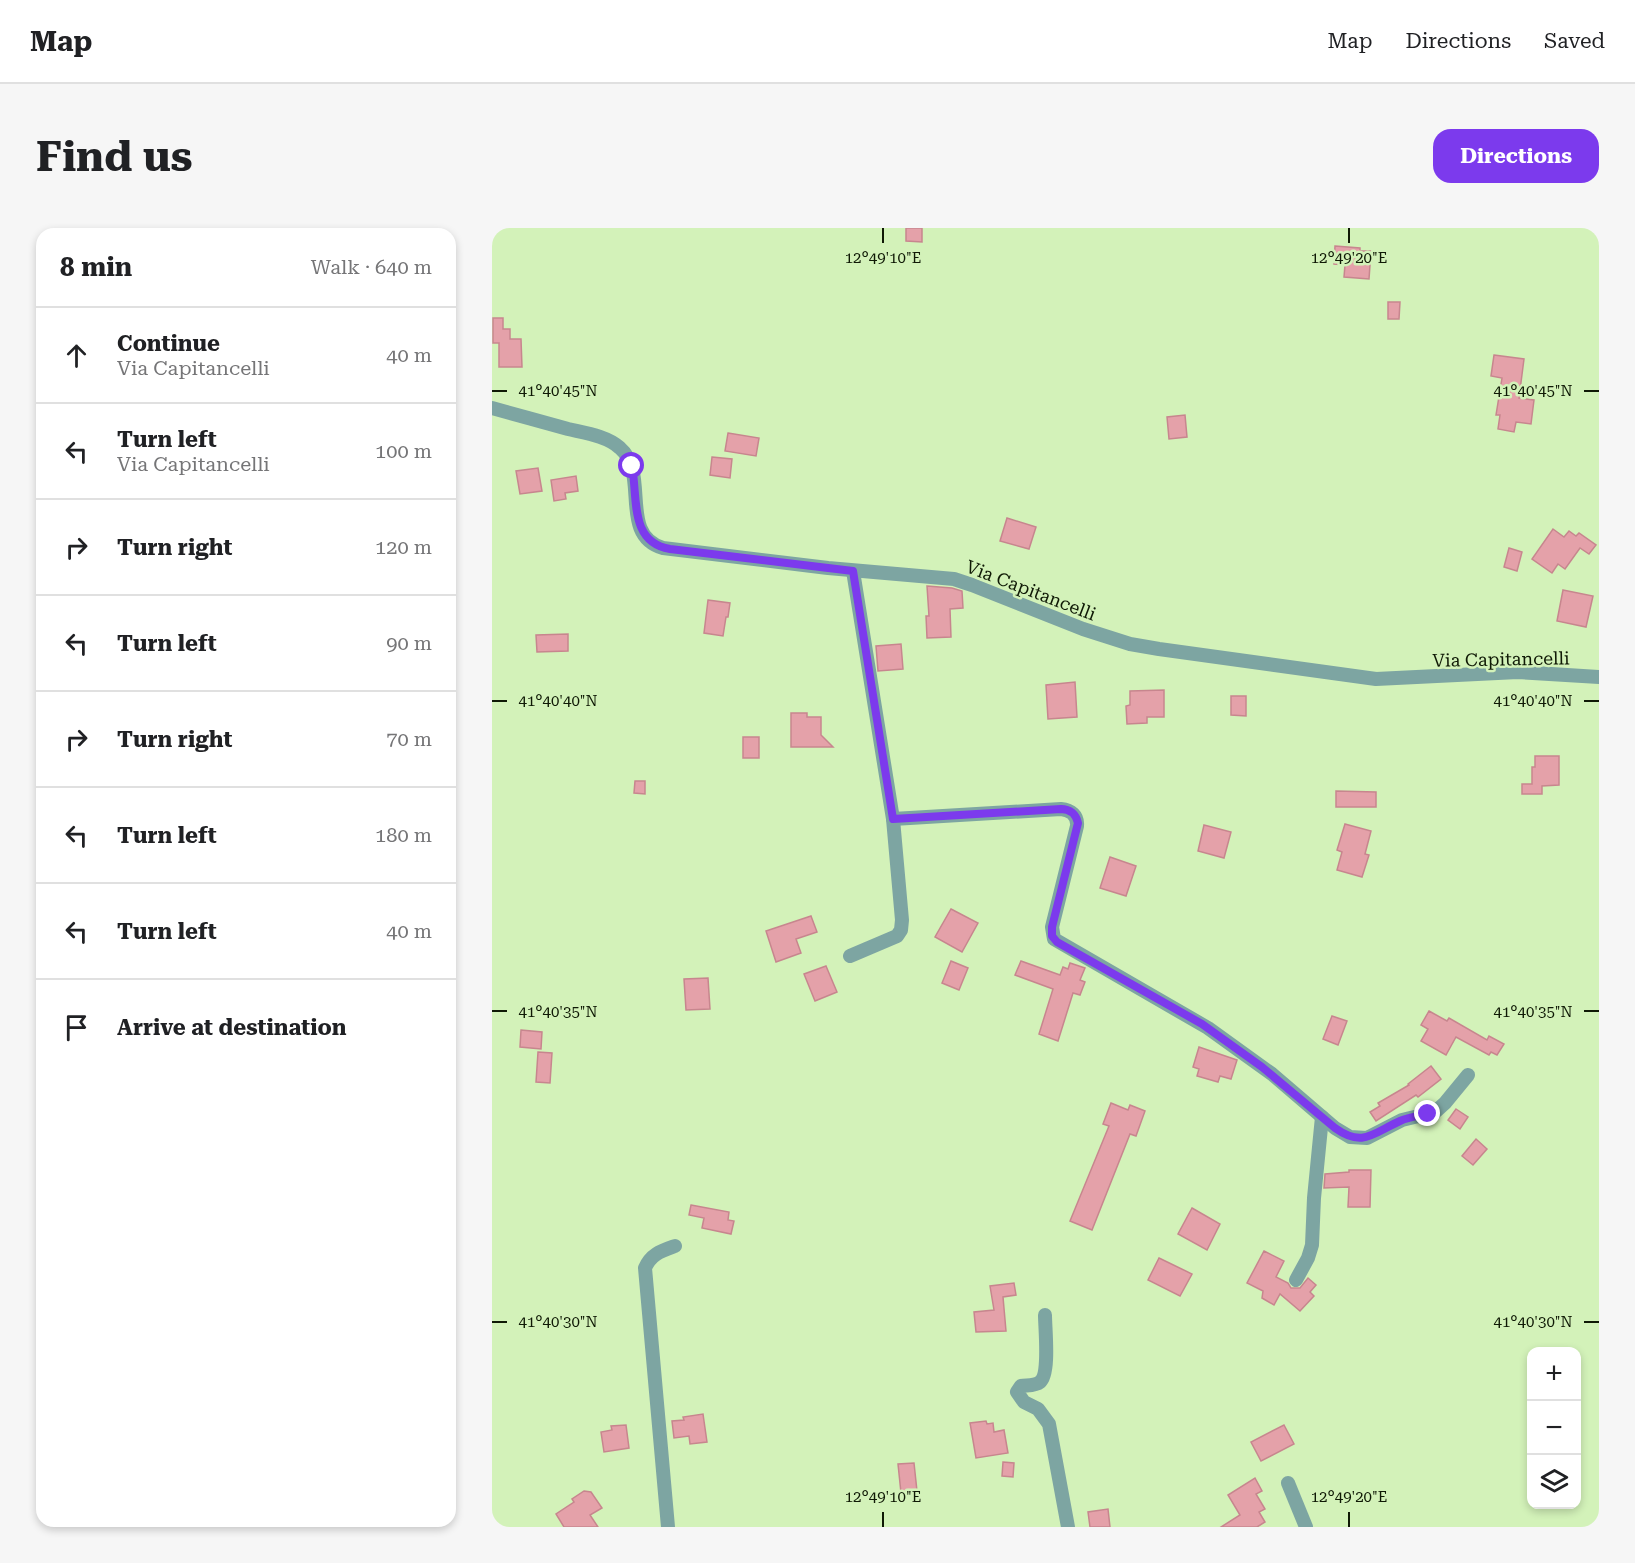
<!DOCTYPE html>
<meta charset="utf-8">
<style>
body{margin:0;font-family:"Roboto Serif",serif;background:#f6f6f6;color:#202124}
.controls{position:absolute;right:18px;bottom:18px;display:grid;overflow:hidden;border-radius:12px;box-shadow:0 3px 9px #0003}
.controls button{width:54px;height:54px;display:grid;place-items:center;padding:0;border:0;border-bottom:2px solid #e0e0e0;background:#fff;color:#202124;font:30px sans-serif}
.stop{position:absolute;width:18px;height:18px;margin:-14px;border:4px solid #7c3aed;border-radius:50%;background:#fff}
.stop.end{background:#7c3aed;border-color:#fff;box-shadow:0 2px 6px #0008}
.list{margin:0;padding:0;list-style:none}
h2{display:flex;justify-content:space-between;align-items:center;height:78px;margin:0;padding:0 24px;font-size:26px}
h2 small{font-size:20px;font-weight:400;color:#757577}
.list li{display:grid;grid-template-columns:39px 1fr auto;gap:18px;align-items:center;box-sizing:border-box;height:96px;padding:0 24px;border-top:2px solid #e0e0e0}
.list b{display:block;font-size:22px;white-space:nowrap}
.list p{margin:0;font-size:20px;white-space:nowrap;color:#757577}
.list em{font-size:20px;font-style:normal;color:#757577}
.icon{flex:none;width:33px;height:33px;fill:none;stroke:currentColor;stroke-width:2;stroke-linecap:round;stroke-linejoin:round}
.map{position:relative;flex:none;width:1107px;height:1299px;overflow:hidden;border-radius:18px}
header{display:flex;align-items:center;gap:36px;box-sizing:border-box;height:84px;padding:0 30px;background:#fff;border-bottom:2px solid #e0e0e0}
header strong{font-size:28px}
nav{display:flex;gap:33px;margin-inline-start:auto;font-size:21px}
.intro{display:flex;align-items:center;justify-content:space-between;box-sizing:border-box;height:144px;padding:0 36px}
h1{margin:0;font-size:42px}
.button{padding:15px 27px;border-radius:18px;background:#7c3aed;color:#fff;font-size:21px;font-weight:700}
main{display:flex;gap:36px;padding:0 36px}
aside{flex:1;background:#fff;border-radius:18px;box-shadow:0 3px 9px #0003}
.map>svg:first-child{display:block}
</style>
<header>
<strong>Map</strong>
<nav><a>Map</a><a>Directions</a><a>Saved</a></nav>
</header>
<div class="intro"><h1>Find us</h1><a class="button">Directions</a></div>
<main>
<aside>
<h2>8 min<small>Walk · 640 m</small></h2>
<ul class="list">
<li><svg class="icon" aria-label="ahead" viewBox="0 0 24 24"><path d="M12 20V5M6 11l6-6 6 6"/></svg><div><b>Continue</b><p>Via Capitancelli</p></div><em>40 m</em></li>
<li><svg class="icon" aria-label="left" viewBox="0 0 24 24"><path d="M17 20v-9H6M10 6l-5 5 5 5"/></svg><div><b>Turn left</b><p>Via Capitancelli</p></div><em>100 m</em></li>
<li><svg class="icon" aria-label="right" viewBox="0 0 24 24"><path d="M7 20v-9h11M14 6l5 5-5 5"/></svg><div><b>Turn right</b></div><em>120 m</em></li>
<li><svg class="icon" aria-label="left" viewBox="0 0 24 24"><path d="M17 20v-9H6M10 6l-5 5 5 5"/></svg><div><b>Turn left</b></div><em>90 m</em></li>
<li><svg class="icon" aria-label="right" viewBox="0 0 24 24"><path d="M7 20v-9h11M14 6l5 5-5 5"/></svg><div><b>Turn right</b></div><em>70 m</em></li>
<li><svg class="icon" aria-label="left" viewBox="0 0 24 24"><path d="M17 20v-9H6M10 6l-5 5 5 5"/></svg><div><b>Turn left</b></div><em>180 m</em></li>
<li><svg class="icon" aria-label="left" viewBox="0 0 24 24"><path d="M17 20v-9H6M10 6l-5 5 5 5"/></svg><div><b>Turn left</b></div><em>40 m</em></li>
<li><svg class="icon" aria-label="arrive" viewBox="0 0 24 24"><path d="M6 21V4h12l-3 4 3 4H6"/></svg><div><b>Arrive at destination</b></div></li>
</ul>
</aside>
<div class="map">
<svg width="1107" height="1299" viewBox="0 0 1107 1299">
<rect width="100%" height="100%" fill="#d3f2b9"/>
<g fill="#e4a1a9" stroke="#c7868e" stroke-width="1.5">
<polygon points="414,0 430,0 430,14 414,13"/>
<polygon points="843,18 868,20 868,23 879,23 877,51 852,49 853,37 842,36"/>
<polygon points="896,74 908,74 907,91 896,91"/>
<polygon points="1,90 11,90 11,101 18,101 18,111 29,111 30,139 7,139 7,115 1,115"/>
<polygon points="1002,127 1032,131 1027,170 1042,172 1039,196 1024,194 1022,204 1006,201 1008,187 1004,187 1010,150 999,148"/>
<polygon points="693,187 695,209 677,211 675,189"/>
<polygon points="236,205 267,210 264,228 233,223"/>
<polygon points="220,229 240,231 238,250 218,247"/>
<polygon points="46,240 50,263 28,266 24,243"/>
<polygon points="84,248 86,263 73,265 74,271 62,273 59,252"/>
<polygon points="515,290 544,299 537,321 508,313"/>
<polygon points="1061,301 1072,309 1077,303 1084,308 1087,305 1104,317 1097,326 1088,320 1073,341 1066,336 1060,345 1040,331"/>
<polygon points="1017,320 1030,324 1025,343 1012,339"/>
<polygon points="435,358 460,360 470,363 471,380 458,381 459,409 435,410 434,388 437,388"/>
<polygon points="1071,362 1101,368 1094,399 1065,393"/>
<polygon points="216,372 238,375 236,389 234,389 231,408 212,405"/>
<polygon points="76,406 76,423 45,424 44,407"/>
<polygon points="409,416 411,441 386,443 384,418"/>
<polygon points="583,454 585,489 556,491 554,457"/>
<polygon points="672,462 672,489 655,489 655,495 635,496 634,478 638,477 638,463"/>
<polygon points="739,468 754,468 754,488 739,487"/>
<polygon points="299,485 315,485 315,489 329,489 329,507 341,519 299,519"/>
<rect x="251" y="509" width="16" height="21"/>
<polygon points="1043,528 1067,528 1067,557 1050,558 1050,566 1030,566 1030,556 1040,556 1040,539 1043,539"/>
<polygon points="143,553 153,553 153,566 142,565"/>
<polygon points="844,563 884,564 884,579 844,579"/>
<polygon points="853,596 879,603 873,626 877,627 870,649 845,642 850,624 845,622"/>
<polygon points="712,597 739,604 732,630 706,623"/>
<polygon points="618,629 644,638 634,668 608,660"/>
<polygon points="459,681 486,695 470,724 443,709"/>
<polygon points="319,688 325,704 304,711 309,725 284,734 274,703"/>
<polygon points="459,733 476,740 467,762 450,755"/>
<polygon points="529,733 568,747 571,739 576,741 578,735 593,740 588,752 593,754 588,767 581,765 566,813 547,806 561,761 523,747"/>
<polygon points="334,738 345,764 323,773 312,746"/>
<polygon points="216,750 218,781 194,782 192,751"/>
<polygon points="937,783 955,793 957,790 995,812 997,808 1012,816 1005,827 999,824 997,827 964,809 954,827 929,813 936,801 929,797"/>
<polygon points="840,788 855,793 846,817 831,811"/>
<polygon points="29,802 50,804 49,821 28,819"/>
<polygon points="707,819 745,832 739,851 728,848 726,854 705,848 707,841 701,839"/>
<polygon points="46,824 60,825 58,855 44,854"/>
<polygon points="939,838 949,851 926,869 924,867 884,893 878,884 888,878 886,875 917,857 916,856"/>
<polygon points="619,875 636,882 638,877 653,883 644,908 638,906 600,1002 578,993 617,898 611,896"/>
<polygon points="964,881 976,889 968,901 956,892"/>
<polygon points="984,911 995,921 981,937 970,928"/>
<polygon points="857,942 879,942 878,979 856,979 857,959 832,960 833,946 857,944"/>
<polygon points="199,977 237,984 236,992 242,993 239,1006 210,1000 212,990 197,987"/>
<polygon points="700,980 728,996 715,1022 686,1006"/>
<polygon points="772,1023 792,1033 784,1049 796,1055 799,1060 808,1060 816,1050 824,1057 818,1064 822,1068 808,1083 788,1066 782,1077 770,1070 771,1063 755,1055"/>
<polygon points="667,1030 700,1046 688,1068 656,1052"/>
<polygon points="522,1055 524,1067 511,1069 514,1103 484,1104 482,1084 502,1082 498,1058"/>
<polygon points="211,1186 215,1214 198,1216 197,1208 182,1210 180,1193 192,1192 191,1189"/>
<polygon points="494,1193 495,1196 501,1195 502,1204 512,1202 516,1225 484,1230 478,1195"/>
<polygon points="134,1197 137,1220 112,1224 109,1204 120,1202 119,1198"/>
<polygon points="792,1197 802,1216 769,1233 759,1214"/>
<polygon points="511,1234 522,1235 521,1249 510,1248"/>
<polygon points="422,1235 425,1263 409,1265 406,1236"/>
<polygon points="763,1250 770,1263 764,1266 773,1281 767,1284 773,1294 765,1299 729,1299 748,1287 736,1267"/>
<polygon points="92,1263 99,1264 110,1280 98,1287 106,1299 72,1299 64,1286 82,1274 80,1271"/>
<polygon points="616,1281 618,1299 598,1299 596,1284"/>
</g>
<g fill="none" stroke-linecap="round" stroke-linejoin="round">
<g stroke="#7da5a2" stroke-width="14">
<path d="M0,180C25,187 51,194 76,201C93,205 115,208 128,220C158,246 126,307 171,320L336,340L462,351L480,357L591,401L638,416L667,421L884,451L1026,444L1107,449"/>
<path d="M401,591L569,581C579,582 586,587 585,598L560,699L562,711L716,800L780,846L843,900L858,909L875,910L910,892L943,884L953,875L976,847"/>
<polyline points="358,728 405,708 409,702 410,692 401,591 361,343"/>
<polyline points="804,1052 816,1030 820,1017 822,970 830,889"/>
<path d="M553,1087C553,1101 558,1146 548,1154C543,1158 535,1157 529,1158L525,1164L532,1174L546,1181L557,1196L576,1299"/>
<polyline points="796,1255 814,1299"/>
<path d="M176,1299L153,1040C159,1026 169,1023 183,1018"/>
</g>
</g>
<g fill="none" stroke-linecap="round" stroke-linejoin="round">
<path stroke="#7c3aed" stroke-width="8" d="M140,238C146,270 137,314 178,321L361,343L401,591L569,581C578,581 584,586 586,595L560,699V708L565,714L710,796L770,839L843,900C871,920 881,905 908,893C917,889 926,888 936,886"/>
</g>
<path fill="none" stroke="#0f1905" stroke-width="2" d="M391,0V15M857,0V15M0,163H15M1092,163H1107M0,473H15M1092,473H1107M0,783H15M1092,783H1107M0,1094H15M1092,1094H1107M391,1284V1299M857,1284V1299"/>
<g text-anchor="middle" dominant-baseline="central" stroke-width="5" stroke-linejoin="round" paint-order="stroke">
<g font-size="18" fill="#0f1905" stroke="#d3f2b9">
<text transform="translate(539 362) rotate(21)">Via Capitancelli</text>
<text transform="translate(1009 431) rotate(-1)">Via Capitancelli</text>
</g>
</g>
<g font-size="15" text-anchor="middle" fill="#0f1905" stroke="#d3f2b9" stroke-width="5" stroke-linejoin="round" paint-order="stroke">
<text x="391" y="35">12°49'10"E</text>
<text x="857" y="35">12°49'20"E</text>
<text x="66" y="168">41°40'45"N</text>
<text x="1041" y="168">41°40'45"N</text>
<text x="66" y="478">41°40'40"N</text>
<text x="1041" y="478">41°40'40"N</text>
<text x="66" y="789">41°40'35"N</text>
<text x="1041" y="789">41°40'35"N</text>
<text x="66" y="1099">41°40'30"N</text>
<text x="1041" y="1099">41°40'30"N</text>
<text x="391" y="1274">12°49'10"E</text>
<text x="857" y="1274">12°49'20"E</text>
</g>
</svg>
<div class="controls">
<button>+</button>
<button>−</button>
<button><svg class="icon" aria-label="layers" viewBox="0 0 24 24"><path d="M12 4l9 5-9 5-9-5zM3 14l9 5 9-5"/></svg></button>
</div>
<div class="stop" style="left:140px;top:238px"></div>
<div class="stop end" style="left:936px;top:886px"></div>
</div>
</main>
